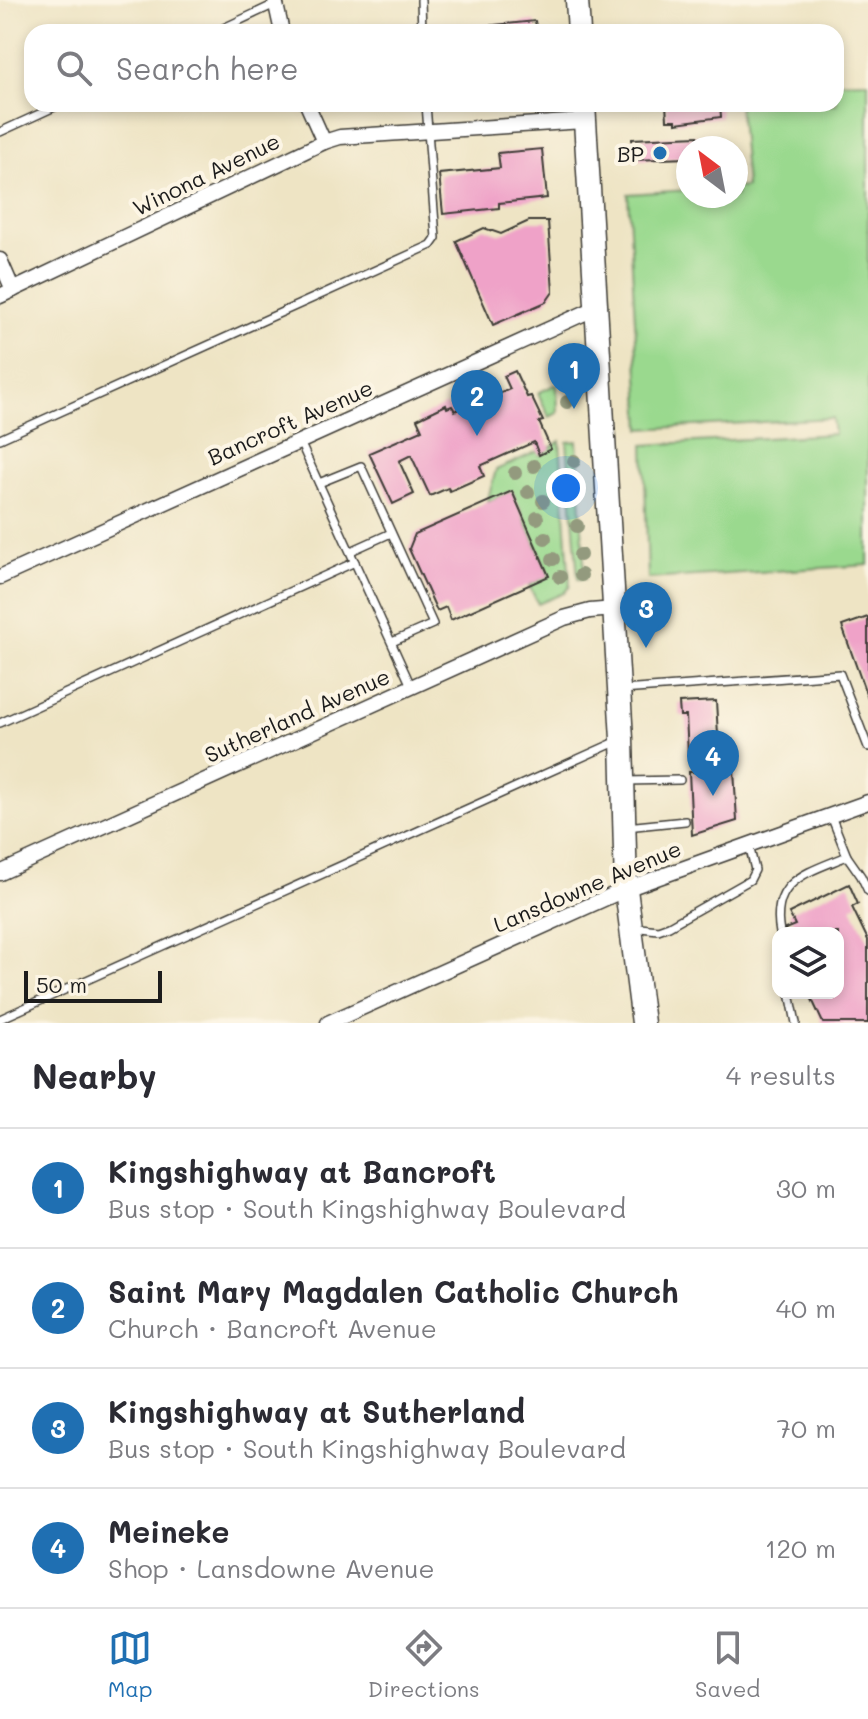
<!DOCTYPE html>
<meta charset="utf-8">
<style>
body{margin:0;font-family:Mali,sans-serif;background:#f2f2f3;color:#2b2b33}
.controls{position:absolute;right:24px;bottom:24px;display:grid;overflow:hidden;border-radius:16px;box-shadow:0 4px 12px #0003}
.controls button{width:72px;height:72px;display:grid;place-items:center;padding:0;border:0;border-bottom:2px solid #e1e1e2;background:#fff;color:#2b2b33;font:40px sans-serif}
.compass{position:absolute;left:676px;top:136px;width:72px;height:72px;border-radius:50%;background:#fff;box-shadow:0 4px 12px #0003;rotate:328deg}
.scale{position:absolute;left:24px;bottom:20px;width:138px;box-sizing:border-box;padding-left:8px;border:4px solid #1c1c1c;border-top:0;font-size:22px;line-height:28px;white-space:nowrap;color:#1c1c1c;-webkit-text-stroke:6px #fcf5e5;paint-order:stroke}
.you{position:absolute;left:566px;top:488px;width:28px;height:28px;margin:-20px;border:6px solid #fff;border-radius:50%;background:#1a73e8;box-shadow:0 0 0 12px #1a73e833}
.badge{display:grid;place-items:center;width:52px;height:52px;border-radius:50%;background:#1f6fb2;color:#fff;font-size:26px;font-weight:700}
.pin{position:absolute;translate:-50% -66px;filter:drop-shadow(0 2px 4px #0008)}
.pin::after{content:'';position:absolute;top:42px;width:28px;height:24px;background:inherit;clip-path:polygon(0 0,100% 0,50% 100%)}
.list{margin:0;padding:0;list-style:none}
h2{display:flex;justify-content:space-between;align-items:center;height:104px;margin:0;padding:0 32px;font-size:34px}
h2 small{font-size:26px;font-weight:400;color:#7c7c81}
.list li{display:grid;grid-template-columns:52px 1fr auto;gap:24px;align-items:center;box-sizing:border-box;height:120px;padding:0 32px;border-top:2px solid #e1e1e2}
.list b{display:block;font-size:30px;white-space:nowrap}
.list p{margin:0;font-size:26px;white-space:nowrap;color:#7c7c81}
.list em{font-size:26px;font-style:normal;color:#7c7c81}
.icon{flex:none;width:44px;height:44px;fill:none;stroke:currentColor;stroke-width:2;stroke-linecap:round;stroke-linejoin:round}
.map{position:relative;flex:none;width:868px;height:1023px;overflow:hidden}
.search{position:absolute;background:#fff;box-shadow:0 4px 12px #0003;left:24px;right:24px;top:24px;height:88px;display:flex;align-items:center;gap:20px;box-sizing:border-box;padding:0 28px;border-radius:24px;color:#7c7c81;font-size:30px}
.sheet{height:584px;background:#fff}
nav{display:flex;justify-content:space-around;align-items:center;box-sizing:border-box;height:112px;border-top:2px solid #e1e1e2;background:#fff;font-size:22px;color:#7c7c81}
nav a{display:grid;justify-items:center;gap:4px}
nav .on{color:#1f6fb2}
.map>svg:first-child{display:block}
</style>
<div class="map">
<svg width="868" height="1023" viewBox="0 0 868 1023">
<rect width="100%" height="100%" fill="#fcf5e5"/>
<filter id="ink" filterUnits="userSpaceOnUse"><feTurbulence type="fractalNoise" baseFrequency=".0125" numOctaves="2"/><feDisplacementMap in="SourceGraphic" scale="16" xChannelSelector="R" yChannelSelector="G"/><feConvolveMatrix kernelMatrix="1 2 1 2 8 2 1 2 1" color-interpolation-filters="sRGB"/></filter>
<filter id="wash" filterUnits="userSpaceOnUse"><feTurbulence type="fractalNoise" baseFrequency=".006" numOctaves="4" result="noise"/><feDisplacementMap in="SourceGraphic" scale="32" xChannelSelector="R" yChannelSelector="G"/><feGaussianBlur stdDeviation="1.8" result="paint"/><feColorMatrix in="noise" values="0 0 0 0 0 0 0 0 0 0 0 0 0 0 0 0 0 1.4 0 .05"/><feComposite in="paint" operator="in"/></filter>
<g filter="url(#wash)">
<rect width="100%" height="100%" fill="#eee4c4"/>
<g fill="#9ad98e" stroke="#5b7a55" stroke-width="2">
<polygon points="868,81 868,565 648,579 644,445 834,434 832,418 641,429 628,194 688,190 688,196 736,196 736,188 746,187 739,104 836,104 836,82"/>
<polygon points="554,385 557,386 558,413 549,417 538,393"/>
<polygon points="560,441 570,586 564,593 538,604 529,585 549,575 512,492 487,502 496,470 538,451 540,455"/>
<polygon points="577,441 585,579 578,579 567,442"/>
</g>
<g id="blocks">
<g fill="#efa2c8">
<polygon points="535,21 537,32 446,32 446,30"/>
<polygon points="666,104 720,104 721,117 676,123 676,120 667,120"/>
<polygon points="698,136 698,148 688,148 688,158 633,160 632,139"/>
<polygon points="542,149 547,198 499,203 499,208 443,214 439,174 500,168 498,153"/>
<polygon points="529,221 548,221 553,292 546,302 493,325 456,241 484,228 501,234"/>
<polygon points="515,371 527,397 531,396 543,421 539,422 551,449 539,455 534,442 480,466 484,476 450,491 448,488 430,496 411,455 399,461 414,494 393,504 369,453 422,430 417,419 446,405 447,408 452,406 455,411 461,408 463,410 510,389 504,376"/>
<polygon points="512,491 549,576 451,620 446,607 437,611 409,549 415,534"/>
<polygon points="868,617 868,699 842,626"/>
<polygon points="716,701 719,752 688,754 686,716 680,716 679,703"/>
<polygon points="734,770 737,821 692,835 689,772"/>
<polygon points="849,884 858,904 852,907 868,940 868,1023 823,1023 809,993 838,993 838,933 786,933 785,929 795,925 789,913"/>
</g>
</g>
</g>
<g filter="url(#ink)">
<use href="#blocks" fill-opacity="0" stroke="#3c3a35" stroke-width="2"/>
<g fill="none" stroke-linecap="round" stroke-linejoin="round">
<g stroke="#3c3a35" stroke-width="10">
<g id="lane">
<polyline points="421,0 422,32"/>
<polyline points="215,32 275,4"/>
<polyline points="0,132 61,104"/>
<polyline points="0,439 431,245 436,238 426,104"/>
<polyline points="300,442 412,688"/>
<polyline points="319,483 361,466 433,624 392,642"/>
<polyline points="351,551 391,533"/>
<polyline points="622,690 840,674 868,747"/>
<polyline points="0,723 355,562"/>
<polyline points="625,781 680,780"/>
<polyline points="831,816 847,856 861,876 868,891"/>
<polyline points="626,827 685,821"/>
<polyline points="632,927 658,930 669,926 750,880 755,870 749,845"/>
<path d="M780,933C770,880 807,873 847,856"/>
<polyline points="790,993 796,1023"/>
<polyline points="0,1019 618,741"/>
</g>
</g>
<g stroke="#3c3a35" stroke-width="17">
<g id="street">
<polyline points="275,0 282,32"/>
<polyline points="307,104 324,142"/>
<polyline points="0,260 13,290"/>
<polyline points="0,296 324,142 340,137 584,121"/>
<polyline points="0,577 598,307"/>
<polyline points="0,873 564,618 590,611 615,609"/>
<polyline points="328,1023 626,889 868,802"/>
</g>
</g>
<g stroke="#3c3a35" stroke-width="25">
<g id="primary">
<polyline points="577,0 579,32"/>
<polyline points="584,104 622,739 626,889 643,1023"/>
</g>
</g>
<use href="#lane" stroke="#fff" stroke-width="7"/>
<use href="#street" stroke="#fff" stroke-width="14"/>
<use href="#primary" stroke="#fff" stroke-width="22"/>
</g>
<g fill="#939a7e">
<circle cx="567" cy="402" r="7"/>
<circle cx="574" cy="461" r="7"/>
<circle cx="534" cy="466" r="7"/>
<circle cx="515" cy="473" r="7"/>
<circle cx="528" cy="492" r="7"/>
<circle cx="575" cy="492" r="7"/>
<circle cx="543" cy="501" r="7"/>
<circle cx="537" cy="518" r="7"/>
<circle cx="577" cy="526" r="7"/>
<circle cx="545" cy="538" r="7"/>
<circle cx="580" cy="555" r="7"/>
<circle cx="553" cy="559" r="7"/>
<circle cx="581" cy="575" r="7"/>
<circle cx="560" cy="577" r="7"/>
</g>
</g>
<circle fill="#1f6fb2" stroke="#fcf5e5" stroke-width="3" cx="660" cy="153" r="8"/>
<g text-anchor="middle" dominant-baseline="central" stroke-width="8" stroke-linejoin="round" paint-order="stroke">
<g font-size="22" fill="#1c1c1c" stroke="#fcf5e5" text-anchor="end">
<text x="644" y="153">BP</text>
</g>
<g font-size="22" fill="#1c1c1c" stroke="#fcf5e5">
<text transform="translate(206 174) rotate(-26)">Winona Avenue</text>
<text transform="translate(290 422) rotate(-24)">Bancroft Avenue</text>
<text transform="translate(297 715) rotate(-24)">Sutherland Avenue</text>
<text transform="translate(587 886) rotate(-23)">Lansdowne Avenue</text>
</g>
</g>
</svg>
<div class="controls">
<button><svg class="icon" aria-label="layers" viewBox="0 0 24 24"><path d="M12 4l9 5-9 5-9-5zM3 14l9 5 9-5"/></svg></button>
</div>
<svg class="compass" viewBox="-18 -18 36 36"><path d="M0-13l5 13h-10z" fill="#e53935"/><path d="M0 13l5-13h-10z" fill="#7c7c81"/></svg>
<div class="scale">50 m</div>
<div class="you"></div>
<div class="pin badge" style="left:574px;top:409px">1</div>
<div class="pin badge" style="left:477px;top:436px">2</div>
<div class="pin badge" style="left:646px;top:648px">3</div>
<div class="pin badge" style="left:713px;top:796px">4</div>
<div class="search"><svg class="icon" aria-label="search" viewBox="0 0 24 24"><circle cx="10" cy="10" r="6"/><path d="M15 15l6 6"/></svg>Search here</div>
</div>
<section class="sheet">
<h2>Nearby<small>4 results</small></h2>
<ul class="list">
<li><span class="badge">1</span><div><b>Kingshighway at Bancroft</b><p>Bus stop · South Kingshighway Boulevard</p></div><em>30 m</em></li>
<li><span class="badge">2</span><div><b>Saint Mary Magdalen Catholic Church</b><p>Church · Bancroft Avenue</p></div><em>40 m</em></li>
<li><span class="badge">3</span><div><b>Kingshighway at Sutherland</b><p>Bus stop · South Kingshighway Boulevard</p></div><em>70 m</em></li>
<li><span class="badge">4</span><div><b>Meineke</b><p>Shop · Lansdowne Avenue</p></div><em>120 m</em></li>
</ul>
</section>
<nav>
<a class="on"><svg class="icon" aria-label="map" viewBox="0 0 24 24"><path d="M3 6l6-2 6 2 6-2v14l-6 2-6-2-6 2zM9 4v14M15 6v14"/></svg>Map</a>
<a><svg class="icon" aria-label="directions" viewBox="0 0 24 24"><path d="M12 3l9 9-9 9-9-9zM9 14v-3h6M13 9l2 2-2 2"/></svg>Directions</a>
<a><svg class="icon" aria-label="saved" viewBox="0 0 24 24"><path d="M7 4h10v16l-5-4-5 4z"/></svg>Saved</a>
</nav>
